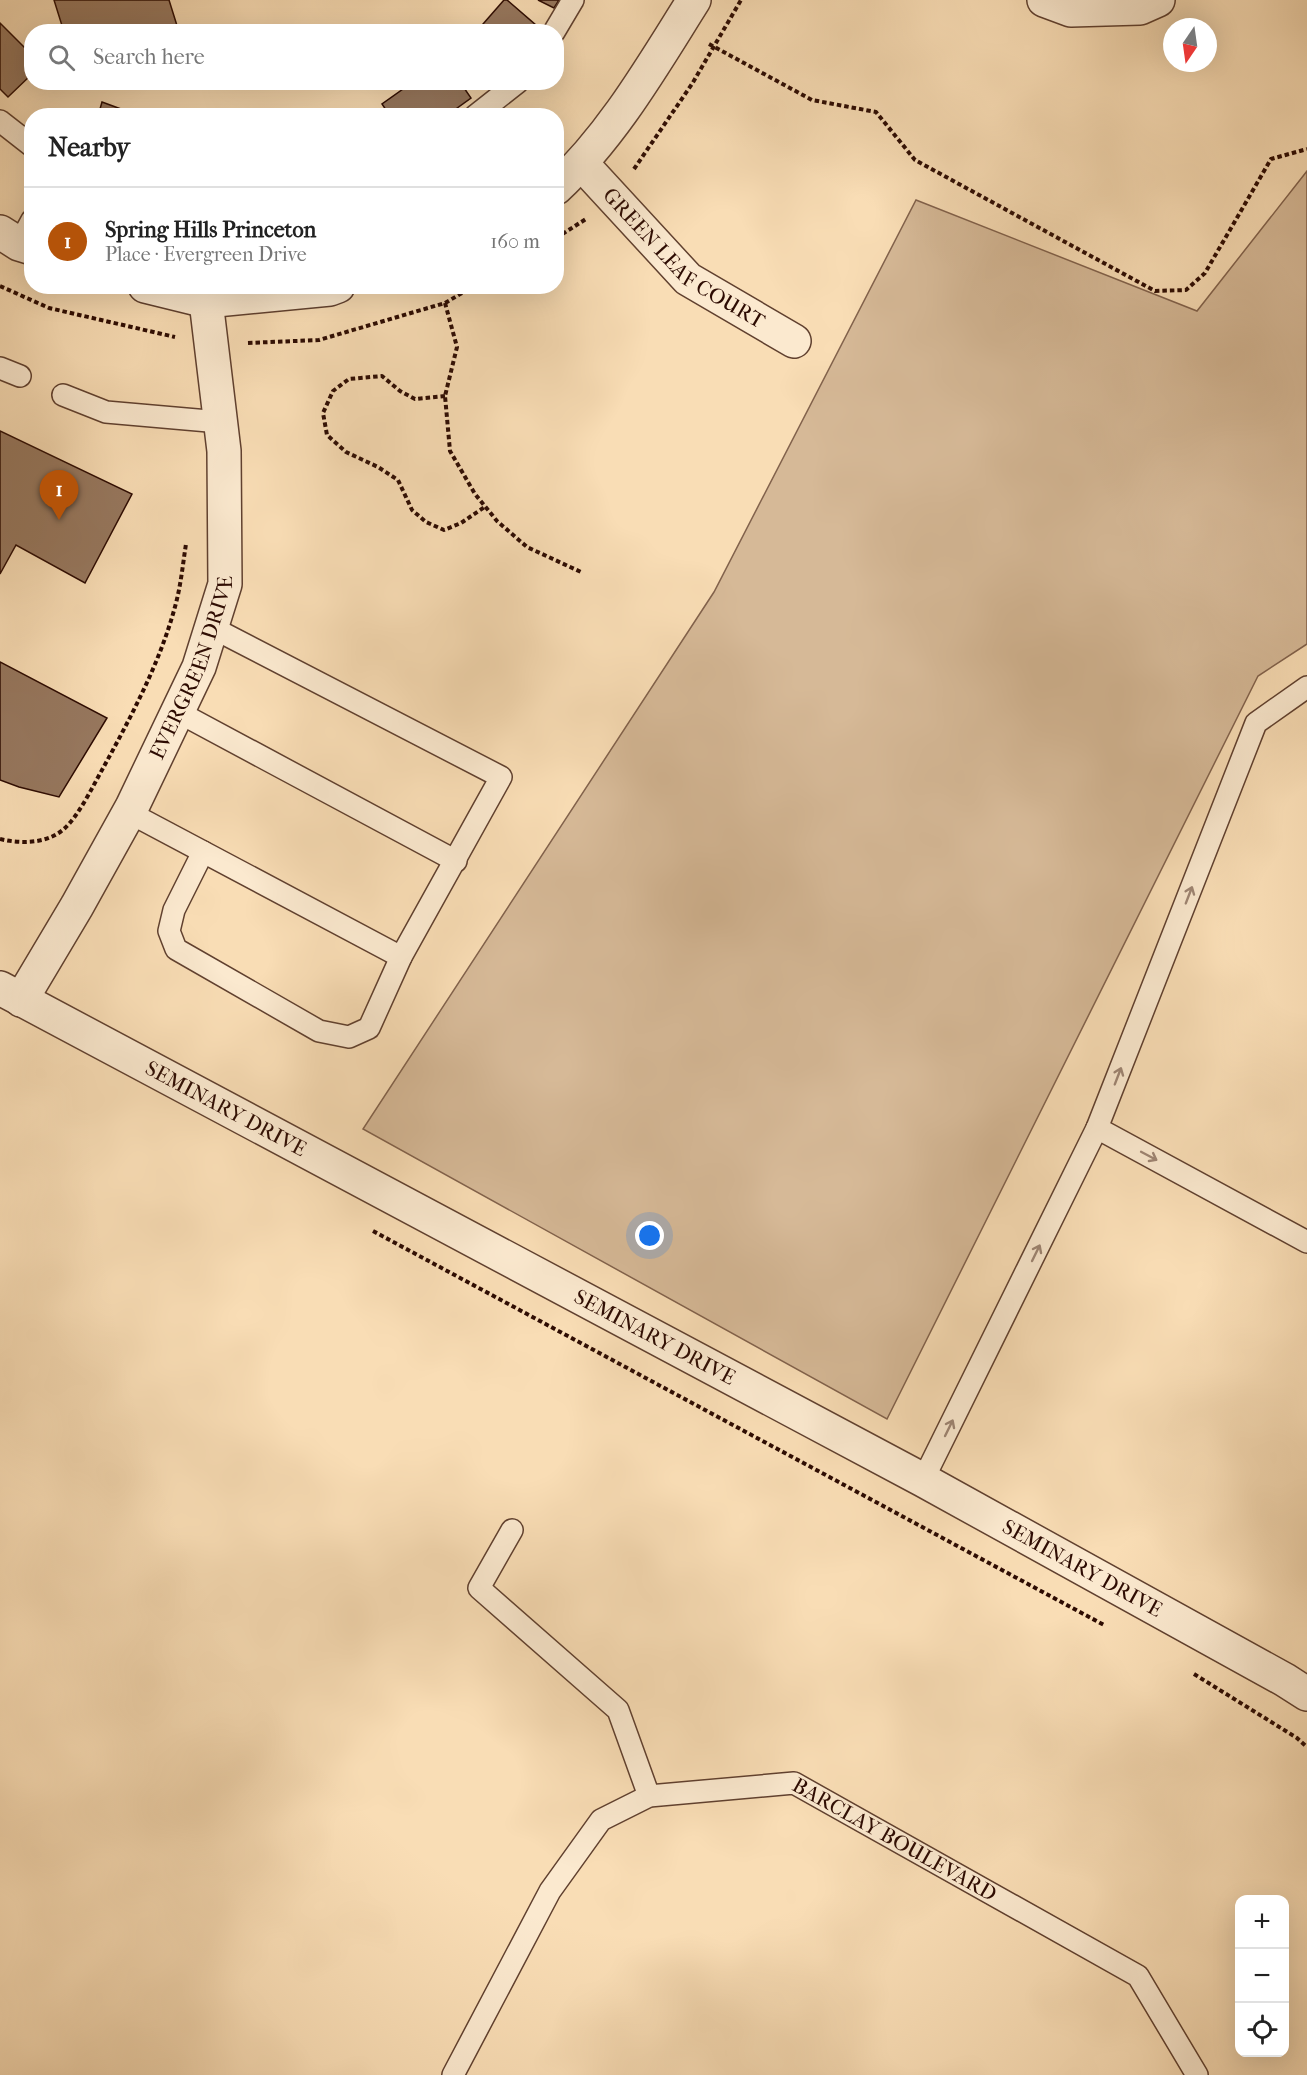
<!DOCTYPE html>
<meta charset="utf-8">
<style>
body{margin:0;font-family:"IM FELL French Canon",serif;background:#f6f6f6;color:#222}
.controls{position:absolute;right:18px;bottom:18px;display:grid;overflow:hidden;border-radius:12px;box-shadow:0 6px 24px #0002}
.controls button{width:54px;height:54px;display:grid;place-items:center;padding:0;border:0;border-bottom:2px solid #e0e0e0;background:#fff;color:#222;font:30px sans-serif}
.compass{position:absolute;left:1163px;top:18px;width:54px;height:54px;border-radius:50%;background:#fff;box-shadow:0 6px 24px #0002;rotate:193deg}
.you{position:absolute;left:650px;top:1236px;width:21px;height:21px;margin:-15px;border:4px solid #fff;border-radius:50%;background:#1a73e8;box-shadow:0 0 0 9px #1a73e833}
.badge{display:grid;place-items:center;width:39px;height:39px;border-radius:50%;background:#b45309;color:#fff;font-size:20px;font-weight:700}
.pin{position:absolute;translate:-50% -50px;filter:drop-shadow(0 2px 3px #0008)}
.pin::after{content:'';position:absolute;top:32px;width:21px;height:18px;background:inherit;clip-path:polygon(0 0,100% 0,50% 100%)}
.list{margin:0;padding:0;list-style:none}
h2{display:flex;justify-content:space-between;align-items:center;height:78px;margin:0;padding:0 24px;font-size:26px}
h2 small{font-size:20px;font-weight:400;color:#767676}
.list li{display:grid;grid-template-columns:39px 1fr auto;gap:18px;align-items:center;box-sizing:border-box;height:108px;padding:0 24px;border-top:2px solid #e0e0e0}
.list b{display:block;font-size:22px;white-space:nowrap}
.list p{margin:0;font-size:20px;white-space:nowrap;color:#767676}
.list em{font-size:20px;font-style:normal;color:#767676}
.icon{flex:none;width:33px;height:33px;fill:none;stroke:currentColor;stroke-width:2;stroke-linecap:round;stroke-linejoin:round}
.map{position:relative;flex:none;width:1307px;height:2075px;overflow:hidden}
.search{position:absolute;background:#fff;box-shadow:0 6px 24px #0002;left:24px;top:24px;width:540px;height:66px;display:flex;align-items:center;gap:15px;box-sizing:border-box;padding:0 21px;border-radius:24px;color:#767676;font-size:22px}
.panel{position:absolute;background:#fff;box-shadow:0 6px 24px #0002;left:24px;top:108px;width:540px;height:186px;border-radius:24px}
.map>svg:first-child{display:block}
</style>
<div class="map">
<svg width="1307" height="2075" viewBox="0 0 1307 2075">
<rect width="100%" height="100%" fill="#f9ddb5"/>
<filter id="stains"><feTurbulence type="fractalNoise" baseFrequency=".00333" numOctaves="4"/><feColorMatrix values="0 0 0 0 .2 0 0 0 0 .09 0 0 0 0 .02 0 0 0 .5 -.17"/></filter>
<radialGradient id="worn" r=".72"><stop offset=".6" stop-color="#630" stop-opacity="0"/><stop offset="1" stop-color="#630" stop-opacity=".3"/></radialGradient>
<polygon fill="#d6b997" stroke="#82624c" stroke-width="1.5" points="1307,171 1307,644 1258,676 887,1419 363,1129 714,592 916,200 1197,311"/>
<g fill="#97785f" stroke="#2d0b02" stroke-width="1.5">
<polygon points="54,0 169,0 179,32 64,32"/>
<polygon points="504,0 507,0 537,26 533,32 476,32"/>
<polygon points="538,0 559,0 554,8"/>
<polygon points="0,23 32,55 32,74 8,97 0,89"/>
<polygon points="413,82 460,82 471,98 446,116 390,116 382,104"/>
<polygon points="102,102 140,116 98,116"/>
<polygon points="372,109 374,116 350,116"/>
<polygon points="0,431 132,494 85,583 16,545 0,574"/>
<polygon points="0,662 107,718 59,797 19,787 0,780"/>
</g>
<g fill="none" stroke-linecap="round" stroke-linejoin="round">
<g stroke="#60402f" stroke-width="24">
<g id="service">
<polyline points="554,32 573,0"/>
<polyline points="475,116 518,82"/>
<polyline points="0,121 32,146"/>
<polyline points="19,244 32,220"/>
<polyline points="0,368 20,376"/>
<polyline points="63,395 106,412 220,422"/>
<polyline points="178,712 456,861"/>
<polyline points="128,812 401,957 501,777 211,627"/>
<polyline points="203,852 174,910 169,931 176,949 319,1031 349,1037 369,1028 401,957"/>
<polyline points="1097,1128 1307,1242"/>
<polyline points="923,1480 1097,1128 1256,723 1307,687"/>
<polyline points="512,1530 479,1588 618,1710 649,1796"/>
<path id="s1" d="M453,2075L550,1891L601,1820L649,1796L794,1783L1138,1976L1197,2075"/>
</g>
</g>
<g stroke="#60402f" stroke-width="36">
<g id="minor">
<polyline points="1044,0 1071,10 1140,8 1158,0"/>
<path id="s2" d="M582,164L688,279L794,341"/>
<path d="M556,188C613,135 653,65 694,0"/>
<polyline points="0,232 19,244 32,248"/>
<polyline points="145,286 206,301 330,289 338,286"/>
<path id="s3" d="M21,1000L77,906L132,807L199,667L225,584L224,451L206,301"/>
</g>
</g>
<g stroke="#60402f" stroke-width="36">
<g id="tertiary">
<path id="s4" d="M0,988L923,1480L1285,1680L1307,1694"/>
</g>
</g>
<g stroke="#2d0b02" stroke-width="4" stroke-dasharray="4.5 3" stroke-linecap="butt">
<polyline points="709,44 812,100 876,112 915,160 1155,291 1186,290 1205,273 1271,159 1307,149"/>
<polyline points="634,169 692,84 741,0"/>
<polyline points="556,238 586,219"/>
<polyline points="0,286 49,308 175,337"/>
<polyline points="445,303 457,347 445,396 450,451 475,494 497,521 527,547 581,572"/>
<polyline points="248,343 319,340 445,303 474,286"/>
<polyline points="445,396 415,399 400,391 382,376 349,379 333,391 323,413 327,435 346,452 378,467 398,480 412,510 426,522 444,530 461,523 486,506"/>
<path d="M0,839C21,844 48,844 65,828C79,815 93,786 102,770C131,717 161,661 176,603C181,584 183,563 186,544"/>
<polyline points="373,1231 1104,1625"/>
<polyline points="1194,1674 1297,1738 1307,1747"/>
</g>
<use href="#service" stroke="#fbe9cf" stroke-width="21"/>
<use href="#minor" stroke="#fbe9cf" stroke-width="33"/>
<use href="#tertiary" stroke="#fbe9cf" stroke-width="33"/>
</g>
<defs><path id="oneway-shaft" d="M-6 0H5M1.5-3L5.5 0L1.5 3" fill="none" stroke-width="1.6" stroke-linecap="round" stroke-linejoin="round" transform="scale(1.5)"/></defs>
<g stroke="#9e8573">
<use href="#oneway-shaft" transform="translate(1189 895) rotate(-69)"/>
<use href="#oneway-shaft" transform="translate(1118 1076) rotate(-69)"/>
<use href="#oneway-shaft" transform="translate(1149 1156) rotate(28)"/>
<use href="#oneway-shaft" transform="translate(1036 1253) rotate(-64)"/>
<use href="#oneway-shaft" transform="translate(949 1428) rotate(-64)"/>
</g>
<g text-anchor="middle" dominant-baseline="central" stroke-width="5" stroke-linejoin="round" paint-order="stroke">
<g font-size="21" fill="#2d0b02" stroke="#fbe9cf">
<text stroke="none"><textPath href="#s2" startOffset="140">GREEN LEAF COURT</textPath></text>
<text stroke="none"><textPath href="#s3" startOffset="375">EVERGREEN DRIVE</textPath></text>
<text stroke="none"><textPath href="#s4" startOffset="256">SEMINARY DRIVE</textPath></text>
<text stroke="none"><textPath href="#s4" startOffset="742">SEMINARY DRIVE</textPath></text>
<text stroke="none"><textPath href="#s4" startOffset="1228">SEMINARY DRIVE</textPath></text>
<text stroke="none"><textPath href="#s1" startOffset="610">BARCLAY BOULEVARD</textPath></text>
</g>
</g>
<rect width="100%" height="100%" filter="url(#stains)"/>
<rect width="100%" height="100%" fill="url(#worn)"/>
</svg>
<div class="controls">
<button>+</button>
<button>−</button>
<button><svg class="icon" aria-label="locate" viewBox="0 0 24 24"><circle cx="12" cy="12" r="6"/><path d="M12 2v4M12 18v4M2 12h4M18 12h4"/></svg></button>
</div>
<svg class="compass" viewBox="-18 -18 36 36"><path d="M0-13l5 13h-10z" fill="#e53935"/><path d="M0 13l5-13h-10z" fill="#767676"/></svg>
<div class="you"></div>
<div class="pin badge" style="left:59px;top:520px">1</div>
<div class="search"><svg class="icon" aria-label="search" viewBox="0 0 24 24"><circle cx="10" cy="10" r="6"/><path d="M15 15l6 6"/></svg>Search here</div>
<section class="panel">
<h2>Nearby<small></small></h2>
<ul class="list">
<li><span class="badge">1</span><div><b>Spring Hills Princeton</b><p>Place · Evergreen Drive</p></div><em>160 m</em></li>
</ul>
</section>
</div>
